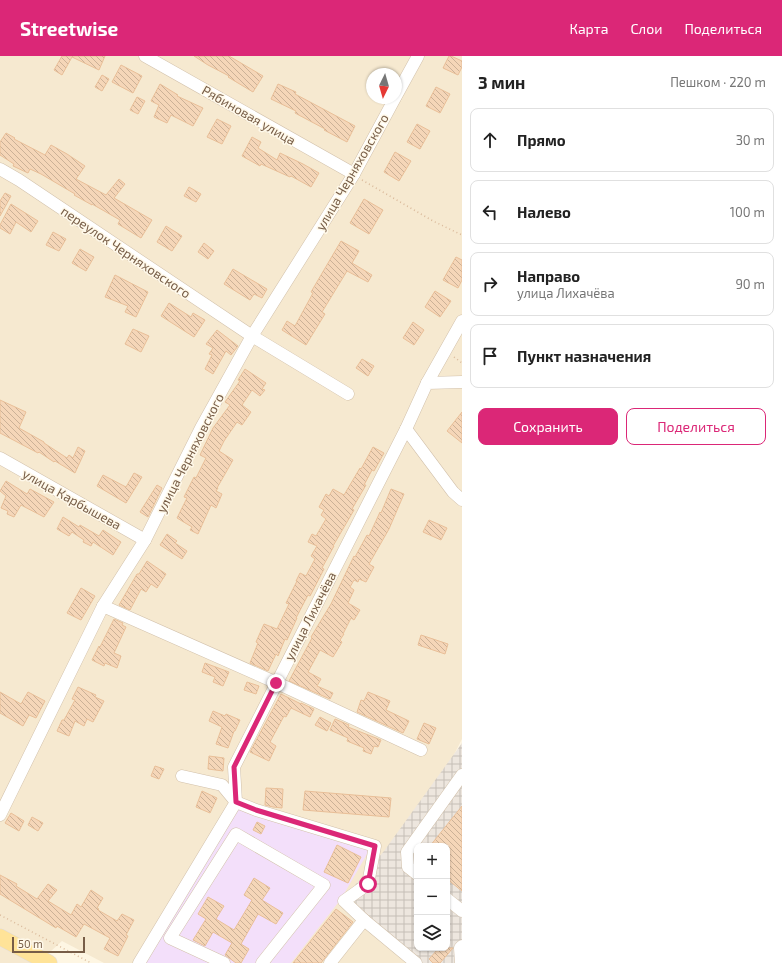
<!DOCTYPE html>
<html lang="ru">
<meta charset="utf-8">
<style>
body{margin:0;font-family:"Exo 2",sans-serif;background:#f2f2f2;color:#222}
.controls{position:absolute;right:12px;bottom:12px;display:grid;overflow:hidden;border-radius:8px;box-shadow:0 1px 3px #0004}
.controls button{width:36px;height:36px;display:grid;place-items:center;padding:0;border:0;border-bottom:1px solid #e0e0e0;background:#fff;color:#222;font:20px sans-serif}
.compass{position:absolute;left:366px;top:12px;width:36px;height:36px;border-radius:50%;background:#fff;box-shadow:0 1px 3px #0004;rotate:185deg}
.scale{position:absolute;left:12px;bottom:10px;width:73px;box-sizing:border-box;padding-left:4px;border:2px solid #775d47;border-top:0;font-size:11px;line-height:14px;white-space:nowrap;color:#775d47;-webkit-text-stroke:3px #fff9ea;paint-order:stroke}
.stop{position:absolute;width:12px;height:12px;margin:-9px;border:3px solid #db2777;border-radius:50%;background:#fff}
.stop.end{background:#db2777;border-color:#fff;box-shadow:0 1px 4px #0008}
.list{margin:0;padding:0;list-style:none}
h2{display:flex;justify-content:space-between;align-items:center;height:52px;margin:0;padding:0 16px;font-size:17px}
h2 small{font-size:13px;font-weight:400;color:#767676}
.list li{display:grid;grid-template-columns:26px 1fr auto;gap:12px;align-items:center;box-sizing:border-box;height:64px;margin:0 8px 8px;padding:0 8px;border:1px solid #e0e0e0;border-radius:8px}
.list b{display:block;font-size:15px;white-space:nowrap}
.list p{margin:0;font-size:13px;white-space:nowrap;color:#767676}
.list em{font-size:13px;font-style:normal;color:#767676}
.actions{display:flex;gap:8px;padding:12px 16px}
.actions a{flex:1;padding:9px 0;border:1px solid #db2777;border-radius:8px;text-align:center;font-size:14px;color:#db2777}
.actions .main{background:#db2777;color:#fff}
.icon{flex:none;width:22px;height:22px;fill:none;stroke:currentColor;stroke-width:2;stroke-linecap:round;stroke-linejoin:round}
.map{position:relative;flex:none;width:462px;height:907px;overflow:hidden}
header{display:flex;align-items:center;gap:24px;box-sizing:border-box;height:56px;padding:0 20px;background:#db2777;color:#fff}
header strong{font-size:19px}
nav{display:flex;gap:22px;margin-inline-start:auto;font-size:14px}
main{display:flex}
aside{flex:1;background:#fff}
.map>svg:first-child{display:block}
</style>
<header>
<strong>Streetwise</strong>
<nav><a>Карта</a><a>Слои</a><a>Поделиться</a></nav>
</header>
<main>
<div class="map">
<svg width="462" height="907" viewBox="0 0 462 907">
<defs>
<pattern id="industrial-grid" width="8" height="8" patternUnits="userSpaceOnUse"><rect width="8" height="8" fill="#ede6de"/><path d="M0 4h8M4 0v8" fill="none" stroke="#c5beb6"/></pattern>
<pattern id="building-back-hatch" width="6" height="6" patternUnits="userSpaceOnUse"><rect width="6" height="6" fill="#f5d6b8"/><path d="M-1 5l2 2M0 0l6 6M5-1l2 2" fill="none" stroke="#cbb197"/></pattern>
</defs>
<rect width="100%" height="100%" fill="#fef6e3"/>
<path fill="#f6e9d0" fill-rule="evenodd" d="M0,0H462V683L367,869L412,907H104L62,885L38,907H0ZM372,18H396V42H372Z"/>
<path fill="url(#industrial-grid)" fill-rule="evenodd" d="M462,687V907H421L345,841L384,795ZM417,790H447V892H417Z"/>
<polygon fill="#f3dffa" points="237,750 370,793 341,843 291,907 142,907"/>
<g fill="url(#building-back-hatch)" stroke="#e9bf98">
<polygon points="62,0 105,0 99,14 72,1 62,19 54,14"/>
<polygon points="194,0 229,0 263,20 253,36 228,21 229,20 208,9"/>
<polygon points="449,0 451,0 462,5 462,11 458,19 443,12"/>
<polygon points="121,9 142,20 133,37 112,26"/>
<polygon points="102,19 109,23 102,35 95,31"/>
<polygon points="160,28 178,39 177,40 203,52 193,70 171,59 167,67 154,61 159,49 151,45"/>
<polygon points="278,28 296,36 295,38 355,70 347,86 324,74 325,73 295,57 296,55 271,43"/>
<polygon points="436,31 450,38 440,57 426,50"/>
<polygon points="137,41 145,45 138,58 130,54"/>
<polygon points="217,63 231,70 222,88 207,81"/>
<polygon points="417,68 430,75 420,93 407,86"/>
<polygon points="6,77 15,82 14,83 45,99 51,89 67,98 85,110 76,123 106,139 119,123 125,128 114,142 152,164 141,182 118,168 120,164 92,148 92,149 74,139 75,138 41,118 30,113 28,117 13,110 14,108 0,99 0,86"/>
<polygon points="252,81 261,86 258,92 277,104 280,97 303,108 319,117 311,131 291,120 290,121 261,108 260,110 242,100"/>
<polygon points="395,96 411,105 399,125 384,116"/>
<polygon points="189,131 201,138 196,146 184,140"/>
<polygon points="5,137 11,140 0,160 0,145"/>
<polygon points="364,143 383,154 369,178 350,167"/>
<polygon points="11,148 38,165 31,176 16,166 10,178 0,172 0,169"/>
<polygon points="166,170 182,180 172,195 157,186"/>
<polygon points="53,176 66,183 59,195 46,189"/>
<polygon points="341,185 359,195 352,207 372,219 368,226 347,215 322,256 325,258 306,289 282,274 287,265 295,270 313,237 311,236"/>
<polygon points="204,187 214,195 208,203 198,196"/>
<polygon points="80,193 94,201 86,215 72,207"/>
<polygon points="456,201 462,204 462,224 458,232 443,224"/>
<polygon points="233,213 267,233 262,242 254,238 250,244 224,228"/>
<polygon points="115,219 148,236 136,261 125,256 128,250 105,241"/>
<polygon points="435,235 451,245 440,261 425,251"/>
<polygon points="169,247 191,261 193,257 205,264 194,281 161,260"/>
<polygon points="413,266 424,274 414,289 403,282"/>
<polygon points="133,273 149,280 141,296 125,288"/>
<polygon points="217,274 238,290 231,299 226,295 213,318 205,313 212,299 209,298 213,292 206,288"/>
<polygon points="362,303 374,310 368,320 356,312"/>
<polygon points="245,313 266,327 262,333 265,334 260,340 252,334 242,349 251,356 242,369 237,366 224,385 219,395 233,404 217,432 218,432 216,435 222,438 216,452 211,449 198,478 190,474 192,471 177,462 187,442 184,441 194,421 196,422 206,402 200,399 213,372 230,349 225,346 240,325 238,324"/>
<polygon points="0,344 26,356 19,372 44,386 44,387 67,402 69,399 73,402 78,391 85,395 75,417 55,405 54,406 39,396 38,397 0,377"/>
<polygon points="462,356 462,387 447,375"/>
<polygon points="373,391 384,397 374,415 372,414 364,429 366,429 352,453 354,454 333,490 334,490 322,512 324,513 310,540 308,539 296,562 297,562 287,584 285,583 278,600 276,598 268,615 250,607 258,587 256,586 264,568 277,573 289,548 286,547 297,525 296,525 300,517 306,520 315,503 311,500 317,490 308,486 312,478 316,480 326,463 321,459 324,454 319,451 326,438 329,440 333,433 344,439 360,412 361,413"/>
<polygon points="134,417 142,421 126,447 97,430 103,419 126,431"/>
<polygon points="6,425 27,438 30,433 54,446 44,461 21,449 14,461 7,458 8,455 1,452 6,440 0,435"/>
<polygon points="157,429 162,432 148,461 140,456"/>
<polygon points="391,433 404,438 389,473 369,508 374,511 366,526 359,523 358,526 354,524 350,531 354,534 348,547 360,554 354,564 351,562 343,578 344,578 340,584 342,586 333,601 320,594 308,616 321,623 317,630 333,637 330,643 289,625 312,582 311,581 331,548 354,500 355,501 367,479 369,480 380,456 381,457"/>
<polygon points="63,461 79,471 80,469 99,480 103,474 121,486 113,499 93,486 91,490 83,486 84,484 72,476 69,480 57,473"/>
<polygon points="429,464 447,472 441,484 423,476"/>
<polygon points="167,478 177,485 175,487 187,495 182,503 160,489"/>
<polygon points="147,505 166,518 157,532 151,528 146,536 141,533 130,554 119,549 137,518 139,518"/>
<polygon points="81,532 95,540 81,564 67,557"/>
<polygon points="114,563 123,567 122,569 126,571 114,597 121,600 117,612 105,607 104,610 92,604 99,590 100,591"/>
<polygon points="421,579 448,588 445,598 418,589"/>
<polygon points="205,607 229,616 223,630 213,626 215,621 202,616"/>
<polygon points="247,626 259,630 256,638 244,634"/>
<polygon points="78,631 96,639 95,641 104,645 93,666 87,663 84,670 75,665 69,680 57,675 62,664 64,664 75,644 72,643"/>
<polygon points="0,636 21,648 28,636 45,645 36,662 29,659 23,670 0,657"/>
<polygon points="368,636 390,645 386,654 409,665 403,677 357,656 361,644 364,645"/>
<polygon points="281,638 301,648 301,647 314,653 310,661 291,652 286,661 284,660 270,686 276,690 269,705 250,696"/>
<polygon points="213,655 225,660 226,658 240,664 235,675 234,675 228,692 216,688 222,671 209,665"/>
<polygon points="320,661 331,667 327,675 315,669"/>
<polygon points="335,663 349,669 348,671 381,684 378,691 374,690 371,698 363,695 364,692 347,685 348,682 330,674"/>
<polygon points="424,667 436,672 429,688 417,683"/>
<polygon points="209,700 224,702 223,715 208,713"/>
<polygon points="155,710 164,713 159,723 151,720"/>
<polygon points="266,732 283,733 282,752 273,751 265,749"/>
<polygon points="202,735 217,742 210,757 196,751"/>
<polygon points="305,735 391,742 389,761 303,754"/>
<polygon points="462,750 462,835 447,823 447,790 430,790"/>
<polygon points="11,757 24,765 19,775 5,767"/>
<polygon points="32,761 43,767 38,775 28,769"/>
<polygon points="257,766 265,770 261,778 253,774"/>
<polygon points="337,789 361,801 348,827 324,816"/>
<polygon points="0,819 17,828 16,830 37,843 48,828 57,834 48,845 71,859 77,848 81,851 91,834 103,842 97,852 99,853 98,854 117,865 122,858 134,864 126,879 128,880 118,900 104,893 110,882 84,868 76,881 57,870 56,872 0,838"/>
<polygon points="254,822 270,832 262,844 283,857 276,868 258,858 241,888 249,893 241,907 236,907 225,899 232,887 213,876 205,890 193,884 206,863 198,858 208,841 224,850 216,863 234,874 252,844 244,839"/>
<polygon points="336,853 353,866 321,907 293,907"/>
<polygon points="439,892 453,892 440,907 433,907 429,903"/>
</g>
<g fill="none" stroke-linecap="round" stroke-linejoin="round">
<g stroke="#d2c1ab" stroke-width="13">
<g id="minor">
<polyline points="145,0 354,118"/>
<polyline points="396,40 418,0"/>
<polyline points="0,113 19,124 252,280 348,338"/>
<polyline points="427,327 462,265"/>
<polyline points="406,373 453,436 462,444"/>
<polyline points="0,402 145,484"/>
<polyline points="103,550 277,627 421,694"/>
<polyline points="182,720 222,729 236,746 256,754 375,790 368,828 344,845 364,864 330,907"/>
<polyline points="0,759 103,550 145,484 201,372 252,280 354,118 395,42"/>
<polyline points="417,818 408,811 407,796 462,719"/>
<polyline points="447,843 462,855"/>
<polyline points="364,864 416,907"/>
<polyline points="139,907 236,746 234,711 406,373 427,327 462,326"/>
<polyline points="224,907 170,882 236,778 324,829 262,907"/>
<polyline points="461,907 460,892 462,890"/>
</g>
</g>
<g stroke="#e1dbd7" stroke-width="17">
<polyline id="major" points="0,881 49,907"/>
</g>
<g stroke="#daba9b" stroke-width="1.5" stroke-dasharray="1 3" stroke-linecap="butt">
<polyline points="362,124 433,165 462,179"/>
<polyline points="454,301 462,307"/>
<polyline points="0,859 91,907"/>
</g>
<use href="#minor" stroke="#fff" stroke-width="12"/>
<use href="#major" stroke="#ffe398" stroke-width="16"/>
</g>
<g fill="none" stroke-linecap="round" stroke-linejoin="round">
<polyline stroke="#db2777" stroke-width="5" points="276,627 234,711 236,746 256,754 375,790 368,828"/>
</g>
<g text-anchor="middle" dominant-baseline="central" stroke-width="3" stroke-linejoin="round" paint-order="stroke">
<g font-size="13" fill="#775d47" stroke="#fff9ea">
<text transform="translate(249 59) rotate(30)">Рябиновая улица</text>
<text transform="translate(352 116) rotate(-60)">улица Черняховского</text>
<text transform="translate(126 196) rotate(34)">переулок Черняховского</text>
<text transform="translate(190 397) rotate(-63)">улица Черняховского</text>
<text transform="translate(72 443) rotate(29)">улица Карбышева</text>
<text transform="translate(310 560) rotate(-63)">улица Лихачёва</text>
</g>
</g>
</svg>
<div class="controls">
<button>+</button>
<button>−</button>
<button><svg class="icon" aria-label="layers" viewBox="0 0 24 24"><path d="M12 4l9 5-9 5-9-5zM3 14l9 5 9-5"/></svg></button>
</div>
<svg class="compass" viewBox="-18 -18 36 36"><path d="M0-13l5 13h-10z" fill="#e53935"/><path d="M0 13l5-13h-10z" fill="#767676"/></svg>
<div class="scale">50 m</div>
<div class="stop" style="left:368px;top:828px"></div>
<div class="stop end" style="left:276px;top:627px"></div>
</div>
<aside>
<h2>3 мин<small>Пешком · 220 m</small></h2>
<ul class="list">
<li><svg class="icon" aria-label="ahead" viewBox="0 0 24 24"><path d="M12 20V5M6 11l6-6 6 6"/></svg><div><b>Прямо</b></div><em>30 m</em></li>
<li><svg class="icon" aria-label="left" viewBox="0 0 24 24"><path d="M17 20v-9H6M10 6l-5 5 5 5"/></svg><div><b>Налево</b></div><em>100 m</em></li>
<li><svg class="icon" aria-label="right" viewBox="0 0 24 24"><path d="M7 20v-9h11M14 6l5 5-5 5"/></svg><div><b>Направо</b><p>улица Лихачёва</p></div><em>90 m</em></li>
<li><svg class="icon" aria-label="arrive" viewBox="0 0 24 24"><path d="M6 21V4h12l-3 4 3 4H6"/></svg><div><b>Пункт назначения</b></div></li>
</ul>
<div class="actions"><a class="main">Сохранить</a><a>Поделиться</a></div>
</aside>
</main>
